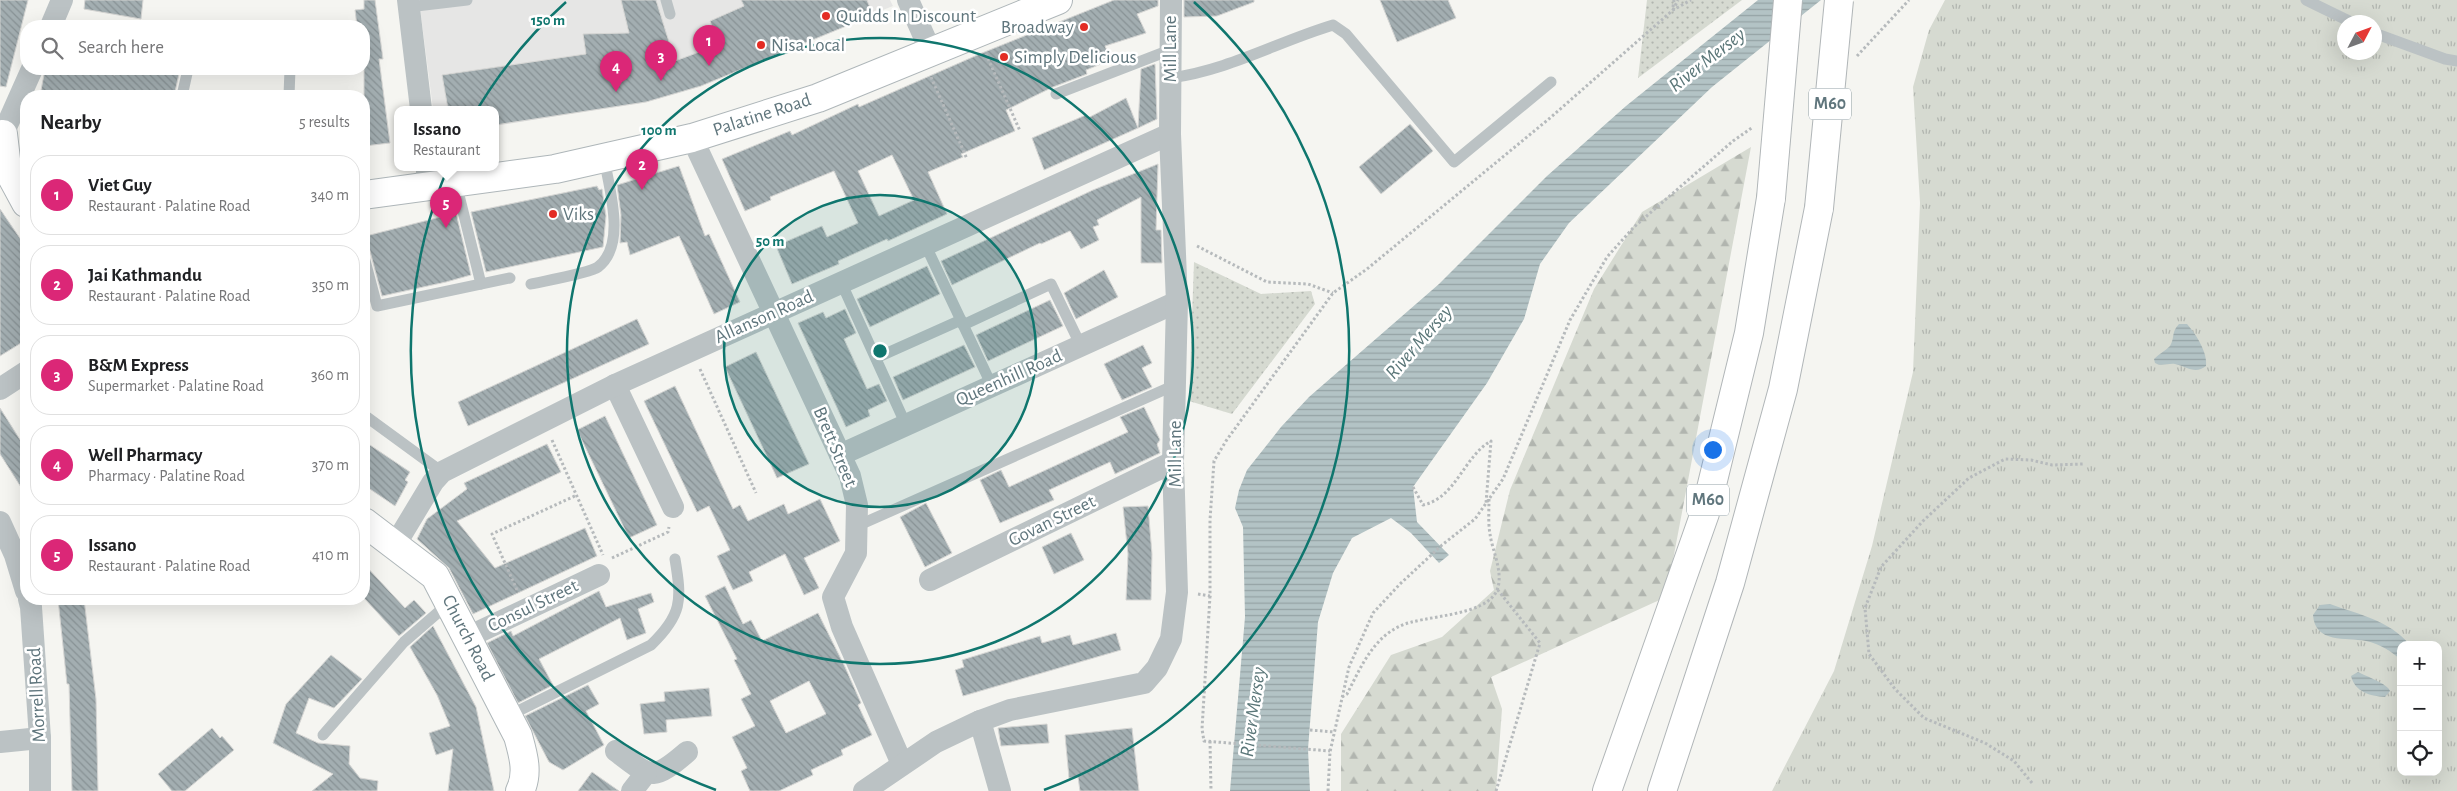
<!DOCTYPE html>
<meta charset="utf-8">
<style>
body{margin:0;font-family:"Alegreya Sans",sans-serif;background:#f6f6f6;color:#202124}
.controls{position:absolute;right:15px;bottom:15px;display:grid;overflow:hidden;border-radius:10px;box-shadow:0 5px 20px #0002}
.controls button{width:45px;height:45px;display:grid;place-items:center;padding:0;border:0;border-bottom:1px solid #e0e0e0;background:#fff;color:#202124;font:25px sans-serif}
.compass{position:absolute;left:2337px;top:15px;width:45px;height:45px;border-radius:50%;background:#fff;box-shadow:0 5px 20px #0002;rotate:49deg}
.you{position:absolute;left:1712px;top:449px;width:18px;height:18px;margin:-12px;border:4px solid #fff;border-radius:50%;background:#1a73e8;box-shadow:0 0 0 8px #1a73e833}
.badge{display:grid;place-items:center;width:32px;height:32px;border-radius:50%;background:#db2777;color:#fff;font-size:16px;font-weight:700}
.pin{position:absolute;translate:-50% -41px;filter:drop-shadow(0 1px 2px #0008)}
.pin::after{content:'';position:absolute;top:26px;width:18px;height:15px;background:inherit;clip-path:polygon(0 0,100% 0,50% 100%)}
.popup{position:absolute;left:394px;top:106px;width:105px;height:65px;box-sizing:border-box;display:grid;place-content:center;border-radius:10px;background:#fff;filter:drop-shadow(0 1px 4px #0005);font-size:16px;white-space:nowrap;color:#757577}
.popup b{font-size:19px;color:#202124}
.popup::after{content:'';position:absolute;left:50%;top:100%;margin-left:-10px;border:10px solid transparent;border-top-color:#fff}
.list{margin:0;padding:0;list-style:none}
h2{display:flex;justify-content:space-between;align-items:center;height:65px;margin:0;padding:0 20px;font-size:21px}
h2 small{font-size:16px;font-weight:400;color:#757577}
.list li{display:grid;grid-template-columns:32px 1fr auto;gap:15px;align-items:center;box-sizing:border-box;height:80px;margin:0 10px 10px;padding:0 10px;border:1px solid #e0e0e0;border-radius:20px}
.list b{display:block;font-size:19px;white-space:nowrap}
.list p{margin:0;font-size:16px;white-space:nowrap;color:#757577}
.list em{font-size:16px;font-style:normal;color:#757577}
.icon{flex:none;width:28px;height:28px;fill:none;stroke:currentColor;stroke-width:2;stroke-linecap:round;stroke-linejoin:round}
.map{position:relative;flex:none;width:2457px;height:791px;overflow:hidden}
.search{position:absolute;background:#fff;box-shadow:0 5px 20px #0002;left:20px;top:20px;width:350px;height:55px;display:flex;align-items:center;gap:12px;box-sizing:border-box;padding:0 18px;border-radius:20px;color:#757577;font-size:19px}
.panel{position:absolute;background:#fff;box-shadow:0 5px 20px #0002;left:20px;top:90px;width:350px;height:515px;border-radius:20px}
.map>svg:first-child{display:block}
</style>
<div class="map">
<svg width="2457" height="791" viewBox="0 0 2457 791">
<defs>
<pattern id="grass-tufts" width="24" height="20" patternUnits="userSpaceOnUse" patternTransform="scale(1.25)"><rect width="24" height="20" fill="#d6dad1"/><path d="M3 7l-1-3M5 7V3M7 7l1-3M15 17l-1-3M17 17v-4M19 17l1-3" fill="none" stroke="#b1b5af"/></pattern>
<pattern id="forest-firs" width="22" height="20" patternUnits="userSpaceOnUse" patternTransform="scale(1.25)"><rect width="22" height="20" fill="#d6dad1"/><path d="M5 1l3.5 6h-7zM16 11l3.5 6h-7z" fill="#b1b5af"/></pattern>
<pattern id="park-dots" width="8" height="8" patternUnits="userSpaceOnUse" patternTransform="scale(1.25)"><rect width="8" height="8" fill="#d6dad1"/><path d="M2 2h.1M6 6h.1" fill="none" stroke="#b1b5af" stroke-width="1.8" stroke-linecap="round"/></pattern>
<pattern id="water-rules" width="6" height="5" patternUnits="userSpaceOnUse" patternTransform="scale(1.25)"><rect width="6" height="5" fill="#b3c3c5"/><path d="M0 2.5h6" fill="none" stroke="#95a3a5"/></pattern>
<pattern id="building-back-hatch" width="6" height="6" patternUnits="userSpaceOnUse" patternTransform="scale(1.25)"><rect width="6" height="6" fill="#a3aeb1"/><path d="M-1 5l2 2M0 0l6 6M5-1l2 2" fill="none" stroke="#889295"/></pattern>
</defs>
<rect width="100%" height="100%" fill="#f5f5f1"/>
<polygon fill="#e6e6e5" points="419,0 890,0 893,6 789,47 581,112 495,126 495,109 433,109"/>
<path fill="url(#grass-tufts)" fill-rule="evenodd" d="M1945,0H2457V791H1772L1834,671L1872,546L1913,372L1920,203L1913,87L1929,30ZM2344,22H2374V52H2344ZM2401,645H2438V772H2401Z"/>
<polygon fill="url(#forest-firs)" points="1751,147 1666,597 1491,677 1502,709 1496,791 1341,791 1341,734 1391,655 1442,637 1494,590 1490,571 1510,490 1594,289 1642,212"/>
<g fill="url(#park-dots)">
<polygon points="1647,0 1742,0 1638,78"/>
<polygon points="1194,262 1261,294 1311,291 1315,304 1232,414 1189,401"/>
</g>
<g fill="url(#water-rules)">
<polygon points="1758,0 1821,0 1712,87 1569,223 1540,264 1524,319 1487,383 1413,487 1417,522 1449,555 1439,563 1411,533 1391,518 1352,538 1333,573 1318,622 1308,749 1310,791 1230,791 1245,617 1243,527 1235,508 1239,490 1247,470 1281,427 1309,397 1439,284 1547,176 1626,106"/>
<path d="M2179,324H2187C2196,334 2208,353 2206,366C2195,375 2186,366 2175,364C2168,363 2161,367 2155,363L2154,359C2159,354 2165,351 2170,346C2175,338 2171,332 2179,324Z"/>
<path d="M2330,604C2360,615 2389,620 2410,645H2401V660C2391,651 2380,644 2366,641C2346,637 2315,644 2313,615L2320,605Z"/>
<path d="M2358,672C2366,676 2388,684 2390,691L2385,697C2370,696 2355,692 2351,676Z"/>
</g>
<g fill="url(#building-back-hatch)" stroke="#d6d6d4" fill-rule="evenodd">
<polygon points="0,0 28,0 6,87 0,86"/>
<polygon points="85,0 143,0 141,19 84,9"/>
<polygon points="364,0 375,0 383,59 379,59 390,143 364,146 364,26 357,26 355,10 364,9"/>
<polygon points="621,0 656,0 675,61 718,45 710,21 744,6 741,0 867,0 873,15 701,86 646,102 495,125 495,109 448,109 442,75 586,54 583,34 629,33"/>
<path d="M1114,0H1158V6L1137,14L1146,33L1105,46L1111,60L1086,70L1087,74L1053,87L1006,110L1015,131L961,154L963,157L928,172L947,214L888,241L887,239L838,261L839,264L792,284L776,246L822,226L827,237L858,223L834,171L770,197L771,200L745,211L722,159L790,131L792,135L858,104L859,107L982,53ZM892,155L914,200L879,216L858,171Z"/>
<polygon points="1184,0 1254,0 1254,2 1217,16 1184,17"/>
<polygon points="1380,0 1448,0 1456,18 1397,42"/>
<polygon points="1155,64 1157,119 1138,128 1141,69"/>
<polygon points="45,69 63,69 92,74 93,71 115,75 116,69 155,69 179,74 174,96 40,96"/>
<polygon points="1126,98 1138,128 1044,170 1032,138 1086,115 1088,118"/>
<polygon points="1410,124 1433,151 1381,194 1359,167"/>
<polygon points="1158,164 1156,230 1161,230 1162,263 1141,263 1141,197 1097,220 1099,225 1093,227 1099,240 1081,249 1070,231 1041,244 1040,243 952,285 941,261 1093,190"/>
<polygon points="679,166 705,236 709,234 740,302 714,314 679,236 630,255 627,242 620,243 621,215 617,185"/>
<polygon points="597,186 599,190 602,189 606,216 603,247 486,272 471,212"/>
<polygon points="0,209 26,247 26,340 0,356"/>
<polygon points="456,213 471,275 446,282 382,296 366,236"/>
<polygon points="927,266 940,294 870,327 857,299"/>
<polygon points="1104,270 1118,297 1076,319 1064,293"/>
<polygon points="1050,300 1063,326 988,361 976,335"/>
<polygon points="845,309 856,333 844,339 867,389 879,384 887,401 868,410 870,416 846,427 798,323 823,312 826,318"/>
<polygon points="637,319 649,344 468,426 458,402"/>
<polygon points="964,345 975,367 903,400 893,377"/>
<polygon points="1143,345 1152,363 1142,368 1152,387 1122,400 1104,364"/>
<polygon points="756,352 809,464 777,478 725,367"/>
<polygon points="675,386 733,509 740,505 748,521 784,504 788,514 820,499 840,541 804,558 819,588 804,595 785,554 749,572 753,581 733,590 717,556 730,550 709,506 697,512 644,401"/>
<polygon points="1144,407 1160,440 1157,444 1160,453 1115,474 1110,462 1049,490 1054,500 1000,523 980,480 1001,470 1009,487 1128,432 1120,417"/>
<polygon points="0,408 26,449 26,495 0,454"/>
<polygon points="605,416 657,525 629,538 577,430"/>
<polygon points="364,441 410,472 405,480 408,482 395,506 364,485"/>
<polygon points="547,444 561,472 457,521 495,568 585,528 597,556 473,614 449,568 417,539 427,519 467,489 464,483"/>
<polygon points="926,503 952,553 925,567 900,517"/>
<polygon points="1148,506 1152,554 1151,600 1126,600 1128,554 1123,507"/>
<polygon points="1071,533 1084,560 1054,574 1042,547"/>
<polygon points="364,564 405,608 414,600 426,613 399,636 364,598"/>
<path d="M725,586L743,624L751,620L762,641L818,613L845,667L861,703L858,705L872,735L841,750L843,755L811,770L813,775L779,791H750L741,771L747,768L732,737L755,726L741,699L751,694L734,660L737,659L705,596ZM809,681L826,714L786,733L770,701Z"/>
<polygon points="599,591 606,607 651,593 654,602 638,609 646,633 627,640 620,618 539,659 553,685 518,703 487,643 511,631 513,636"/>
<polygon points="58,599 84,599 96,699 98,791 72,791 69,684 67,684"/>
<polygon points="433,626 476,707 494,791 448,791 453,749 436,755 429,733 450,726 437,695 410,647"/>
<polygon points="1116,633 1121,650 963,696 955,670 964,667 962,660 1040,636 1042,643 1070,635 1073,645"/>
<polygon points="331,655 362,679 334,708 309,698 296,733 318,743 350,746 349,764 360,778 378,781 377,791 312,791 333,774 273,743 286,704"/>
<polygon points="588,685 599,704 586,711 604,745 563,770 549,762 525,716"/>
<polygon points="709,688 712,716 666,720 667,732 644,734 640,704 665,701 664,692"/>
<polygon points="1047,724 1049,743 1001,746 998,728"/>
<polygon points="212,728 220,738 222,736 234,750 185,791 172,791 158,774"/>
<polygon points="1132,728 1139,791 1080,791 1078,777 1069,778 1065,735"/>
<polygon points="592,772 619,791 578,791"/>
</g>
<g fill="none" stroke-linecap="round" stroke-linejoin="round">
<g stroke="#aeb6b9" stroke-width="30">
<g id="secondary">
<polyline points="3,134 7,168 26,203"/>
<polyline points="364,195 555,169 692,138 818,98 1058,0"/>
<path d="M364,522L435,576L518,736C523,754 529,773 520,791"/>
</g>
</g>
<g stroke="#b1b6b8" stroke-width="30">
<g id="highway">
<polyline points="1607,791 1705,513 1749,333 1771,198"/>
<polyline points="1662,791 1730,583 1783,389 1819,208"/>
</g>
</g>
<g stroke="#b6babc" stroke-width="3" stroke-dasharray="2.5 2.5" stroke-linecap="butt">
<polyline points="1673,7 1674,0"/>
<polyline points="1673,10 1678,0"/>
<polyline points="986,54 1020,131"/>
<polyline points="1857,56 1909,0"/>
<polyline points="931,77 967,159"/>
<polyline points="1197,246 1267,282 1308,284 1333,293"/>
<polyline points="700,369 756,493"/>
<polyline points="552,440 603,555"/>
<path d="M1413,487L1423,505C1456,498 1464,456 1491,441L1486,503"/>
<polyline points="612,558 668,532 669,527"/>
<polyline points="517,590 492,534 577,495"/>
<polyline points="1198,594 1210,596 1210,520 1214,461 1226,441 1333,293 1367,269 1550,118 1673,10 1691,0"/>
<polyline points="1210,596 1202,729 1204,741 1330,751"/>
<path d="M1342,697L1347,694C1360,669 1372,639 1400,626C1423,615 1486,617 1497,590C1504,573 1492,550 1490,534C1488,523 1489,510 1489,499"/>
<polyline points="1310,730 1334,732"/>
<polyline points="1210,741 1211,791"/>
<polyline points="2032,783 2014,761 1985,743 1924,718 1895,689 1869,654 1865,608 1881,567 1923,521 1969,478 2005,459 2031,460 2052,465 2084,464"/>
<polyline points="1328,791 1330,752 1349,667 1373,613 1400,584 1442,545 1475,519 1503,479 1570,320 1607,257 1634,227 1733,141 1753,127"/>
<polyline points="1496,791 1540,643 1497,589"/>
</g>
<g stroke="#bbc2c4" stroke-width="11">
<polyline points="666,0 670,14"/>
<polyline points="2306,0 2351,22"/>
<polyline points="408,7 467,0"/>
<polyline points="2374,33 2445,59 2457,61"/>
<path d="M1170,78C1229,70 1277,42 1333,25L1346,34L1454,162L1551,82"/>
<polyline points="1056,94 1170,50"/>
<polyline points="182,96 188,69"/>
<polyline points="289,96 290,69"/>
<polyline points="456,183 481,284"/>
<polyline points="925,244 992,386"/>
<polyline points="364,257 377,306 510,278"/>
<polyline points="841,282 906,425"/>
<path d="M531,284C544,281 590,273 598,267C627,245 609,188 604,158"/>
<polyline points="963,325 1051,284 1081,346"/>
<polyline points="876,358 961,320"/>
<polyline points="364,415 442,472"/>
<polyline points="857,526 1175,385"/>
<path d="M508,716L651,645C682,615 682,601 675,559"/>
<polyline points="323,735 404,642 449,603"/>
</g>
<g stroke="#bbc2c4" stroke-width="22">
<polyline points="408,0 421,109"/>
<polyline points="908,0 931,52"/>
<polyline points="51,26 62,0"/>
<polyline points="3,134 32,69"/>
<polyline points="692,138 850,476 857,505 856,553 833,597 842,627 902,764"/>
<polyline points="427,167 427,186"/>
<polyline points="615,385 673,507"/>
<polyline points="0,389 26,372"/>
<polyline points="840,455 1177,302"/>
<polyline points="0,522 15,555 26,591"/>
<polyline points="395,545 433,482 442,472 615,385 1170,134"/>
<polyline points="930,580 1173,462"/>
<polyline points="29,599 31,607 40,738 40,791"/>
<polyline points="468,637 599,575"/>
<polyline points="980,721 1000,791"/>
<polyline points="0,742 40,738"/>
<path d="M616,751C651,777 651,783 687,752"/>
<polyline points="632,791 646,773"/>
<polyline points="864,791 936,742 980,721 1010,710 1144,683 1157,668 1171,639 1177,592 1173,462 1177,302 1170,134 1171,0"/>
</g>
<use href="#secondary" stroke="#fff" stroke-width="28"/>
<use href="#highway" stroke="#fff" stroke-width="28"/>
<g stroke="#b1b6b8" stroke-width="30" stroke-linecap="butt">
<g id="highway-bridge">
<polyline points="1771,198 1788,0"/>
<polyline points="1819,208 1839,0"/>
</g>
</g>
<use href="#highway-bridge" stroke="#fff" stroke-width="28"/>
</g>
<circle cx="880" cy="351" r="156" fill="#0f766e" fill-opacity=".12"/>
<g fill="none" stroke="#0f766e" stroke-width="2.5">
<circle cx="880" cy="351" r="156"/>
<circle cx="880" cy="351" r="313"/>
<path d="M716 790A469 469 0 0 1 566 2M1194 2A469 469 0 0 1 1044 790"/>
</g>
<g fill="#e32c24" stroke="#fff" stroke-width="2">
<circle cx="826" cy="16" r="5"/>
<circle cx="1084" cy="27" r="5"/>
<circle cx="761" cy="45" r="5"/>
<circle cx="1004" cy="57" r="5"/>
<circle cx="553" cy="214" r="5"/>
</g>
<g text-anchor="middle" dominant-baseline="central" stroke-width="5" stroke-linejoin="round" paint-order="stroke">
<g fill="#fff" stroke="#909fa4" stroke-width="1">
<rect x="1809" y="88.5" width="42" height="31" rx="4"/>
<rect x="1687" y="484.5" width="42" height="31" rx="4"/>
</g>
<g font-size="18" font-weight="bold" fill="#60767d">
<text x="1830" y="104">M60</text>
<text x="1708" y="500">M60</text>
</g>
<g font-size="19" fill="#60767d" stroke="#fff" text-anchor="start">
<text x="836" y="16">Quidds In Discount</text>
<text x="1074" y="27" text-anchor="end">Broadway</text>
<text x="771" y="45">Nisa Local</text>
<text x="1014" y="57">Simply Delicious</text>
<text x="563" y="214">Viks</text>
</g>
<g font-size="19" fill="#60767d" stroke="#fff">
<text transform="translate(1170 49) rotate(-90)">Mill Lane</text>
<text transform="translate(762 115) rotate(-18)">Palatine Road</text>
<text transform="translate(764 317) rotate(-24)">Allanson Road</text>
<text transform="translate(1009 378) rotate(-24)">Queenhill Road</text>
<text transform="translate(835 447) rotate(67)">Brett Street</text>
<text transform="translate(1175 454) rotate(-90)">Mill Lane</text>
<text transform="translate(1052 521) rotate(-26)">Govan Street</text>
<text transform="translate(533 606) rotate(-26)">Consul Street</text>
<text transform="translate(468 638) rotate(63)">Church Road</text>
<text transform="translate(37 695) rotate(-93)">Morrell Road</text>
</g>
<g font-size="20" font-style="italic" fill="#5a7678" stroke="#fff">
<text transform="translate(1707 60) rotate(-38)">River Mersey</text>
<text transform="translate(1419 342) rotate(-49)">River Mersey</text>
<text transform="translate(1253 712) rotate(-82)">River Mersey</text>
</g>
</g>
<circle cx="880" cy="351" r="8" fill="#0f766e" stroke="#fff" stroke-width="2.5"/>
<g font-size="15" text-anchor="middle" font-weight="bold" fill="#0f766e" stroke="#fff" stroke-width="5" stroke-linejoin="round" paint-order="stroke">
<text x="548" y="25">150 m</text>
<text x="659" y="135">100 m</text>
<text x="770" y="246">50 m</text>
</g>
</svg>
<div class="controls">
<button>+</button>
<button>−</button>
<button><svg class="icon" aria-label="locate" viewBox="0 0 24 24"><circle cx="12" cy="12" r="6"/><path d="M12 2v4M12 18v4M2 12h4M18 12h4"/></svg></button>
</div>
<svg class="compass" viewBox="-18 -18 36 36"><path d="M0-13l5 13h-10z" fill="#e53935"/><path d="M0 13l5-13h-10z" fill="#757577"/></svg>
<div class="you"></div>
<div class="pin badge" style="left:709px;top:66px">1</div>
<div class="pin badge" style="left:642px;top:190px">2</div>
<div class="pin badge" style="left:661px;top:81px">3</div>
<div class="pin badge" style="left:616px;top:92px">4</div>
<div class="pin badge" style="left:446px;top:228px">5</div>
<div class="popup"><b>Issano</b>Restaurant</div>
<div class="search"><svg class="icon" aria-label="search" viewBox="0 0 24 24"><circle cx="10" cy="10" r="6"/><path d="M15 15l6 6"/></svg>Search here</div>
<section class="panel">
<h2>Nearby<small>5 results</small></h2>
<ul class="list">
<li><span class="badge">1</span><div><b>Viet Guy</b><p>Restaurant · Palatine Road</p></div><em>340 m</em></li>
<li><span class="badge">2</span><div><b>Jai Kathmandu</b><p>Restaurant · Palatine Road</p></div><em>350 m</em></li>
<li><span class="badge">3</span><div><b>B&amp;M Express</b><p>Supermarket · Palatine Road</p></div><em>360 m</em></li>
<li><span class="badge">4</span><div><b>Well Pharmacy</b><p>Pharmacy · Palatine Road</p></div><em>370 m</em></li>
<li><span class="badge">5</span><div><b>Issano</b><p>Restaurant · Palatine Road</p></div><em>410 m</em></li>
</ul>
</section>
</div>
